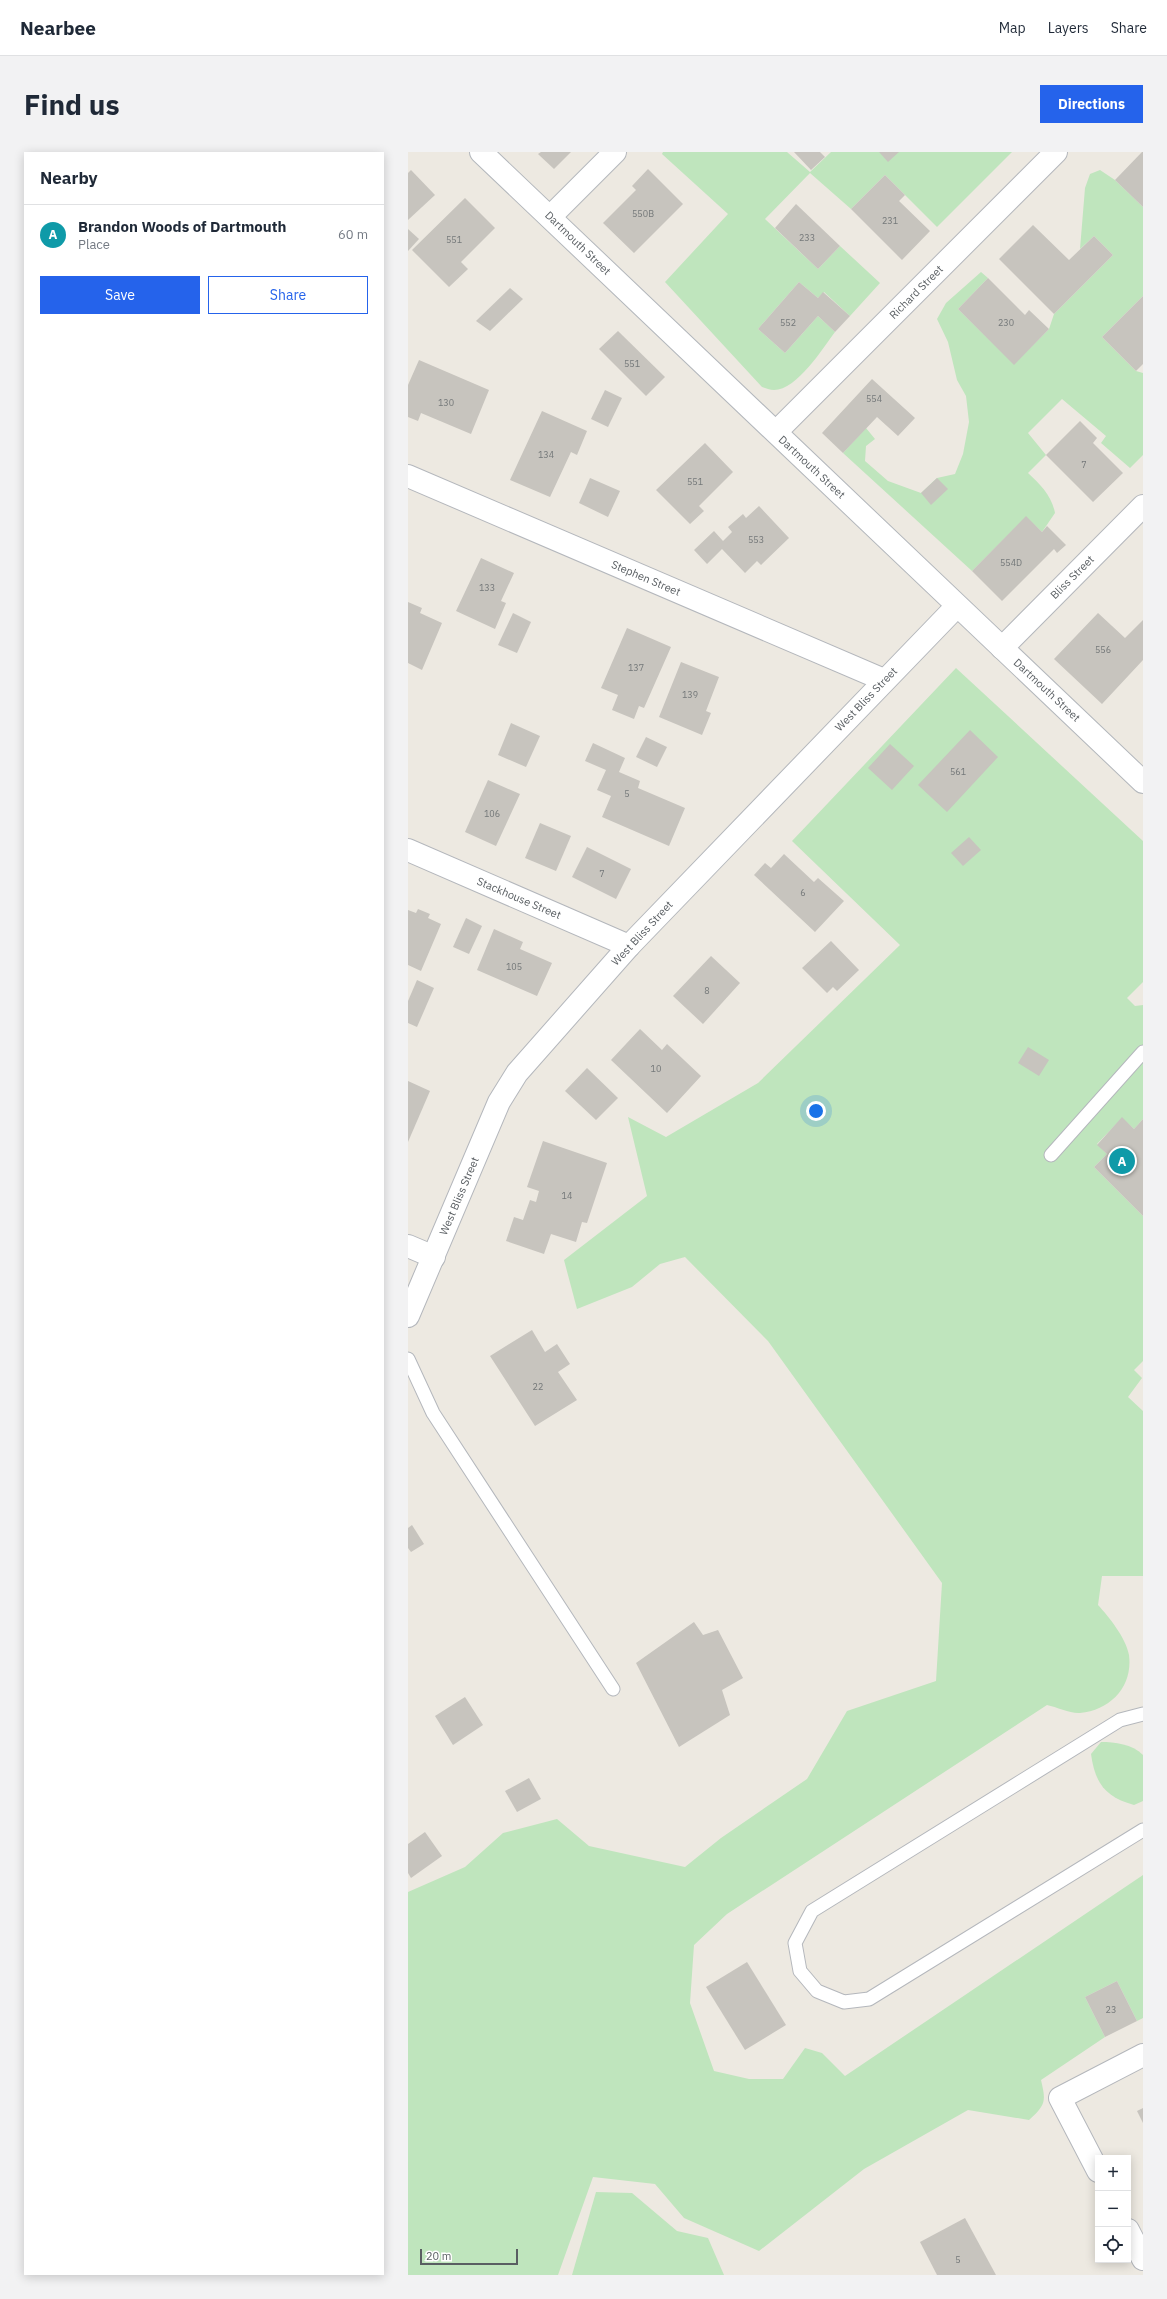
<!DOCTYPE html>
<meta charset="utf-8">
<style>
body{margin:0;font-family:"IBM Plex Sans",sans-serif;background:#f2f2f3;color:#1f2937}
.controls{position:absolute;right:12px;bottom:12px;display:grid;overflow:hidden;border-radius:0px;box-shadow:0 2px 10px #0003}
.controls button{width:36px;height:36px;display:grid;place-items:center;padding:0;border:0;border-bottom:1px solid #e0e1e3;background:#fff;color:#1f2937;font:20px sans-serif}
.scale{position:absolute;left:12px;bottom:10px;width:98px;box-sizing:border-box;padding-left:4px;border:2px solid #595e62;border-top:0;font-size:11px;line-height:14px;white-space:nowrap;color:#595e62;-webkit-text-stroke:3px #fff;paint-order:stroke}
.you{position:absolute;left:408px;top:959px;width:14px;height:14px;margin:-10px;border:3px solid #fff;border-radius:50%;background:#1a73e8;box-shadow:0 0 0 6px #1a73e833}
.badge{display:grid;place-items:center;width:26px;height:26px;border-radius:50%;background:#2563eb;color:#fff;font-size:13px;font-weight:700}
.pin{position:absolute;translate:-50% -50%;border:2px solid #fff;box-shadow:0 1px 4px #0006}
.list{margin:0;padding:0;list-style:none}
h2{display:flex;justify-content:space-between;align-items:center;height:52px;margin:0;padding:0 16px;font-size:17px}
h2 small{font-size:13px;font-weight:400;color:#747a83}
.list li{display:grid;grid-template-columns:26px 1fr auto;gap:12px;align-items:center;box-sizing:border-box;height:60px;padding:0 16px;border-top:1px solid #e0e1e3}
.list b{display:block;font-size:15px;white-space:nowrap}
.list p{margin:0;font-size:13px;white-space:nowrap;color:#747a83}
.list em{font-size:13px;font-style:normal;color:#747a83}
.actions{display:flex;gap:8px;padding:12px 16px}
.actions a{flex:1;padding:9px 0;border:1px solid #2563eb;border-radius:0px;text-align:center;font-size:14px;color:#2563eb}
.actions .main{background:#2563eb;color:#fff}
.icon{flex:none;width:22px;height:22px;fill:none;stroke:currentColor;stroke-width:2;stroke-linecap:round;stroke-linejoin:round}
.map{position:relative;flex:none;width:735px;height:2123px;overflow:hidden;border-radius:0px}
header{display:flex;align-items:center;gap:24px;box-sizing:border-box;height:56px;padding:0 20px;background:#fff;border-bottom:1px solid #e0e1e3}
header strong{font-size:19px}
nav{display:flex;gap:22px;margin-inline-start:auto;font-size:14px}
.intro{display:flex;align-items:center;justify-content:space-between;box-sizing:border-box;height:96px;padding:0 24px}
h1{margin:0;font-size:28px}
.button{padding:10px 18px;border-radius:0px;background:#2563eb;color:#fff;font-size:14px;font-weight:700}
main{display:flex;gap:24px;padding:0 24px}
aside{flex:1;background:#fff;border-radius:0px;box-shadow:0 2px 10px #0003}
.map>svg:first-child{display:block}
</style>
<header>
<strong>Nearbee</strong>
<nav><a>Map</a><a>Layers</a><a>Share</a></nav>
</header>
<div class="intro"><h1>Find us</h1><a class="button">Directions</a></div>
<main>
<aside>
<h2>Nearby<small></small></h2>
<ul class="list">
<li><span class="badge" style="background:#0f9aa8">A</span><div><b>Brandon Woods of Dartmouth</b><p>Place</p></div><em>60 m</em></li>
</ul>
<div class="actions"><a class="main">Save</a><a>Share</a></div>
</aside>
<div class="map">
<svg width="735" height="2123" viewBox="0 0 735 2123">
<rect width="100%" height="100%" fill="#ede9e1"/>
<g fill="#bfe5bd">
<path d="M255,0H379L402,20L423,0H604L529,75L477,23L443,57L402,21L357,67L410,117L432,94L472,131L442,164L416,140L410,146L391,130L350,177L377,201L410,164L427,180C415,196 389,238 366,238C362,238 358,236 354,235L257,130L320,62L254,2Z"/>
<path d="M692,18L707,28L735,55V144L694,185L728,219L735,221V303L722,316L693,291L698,284L654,247L620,281L638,303L620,321C632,332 644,344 647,361L634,380L618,365L564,419L435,301L458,276L467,287L458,294L457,309L480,329L513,341L529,326L547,322L555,302L561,270L558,244L549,228L540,190L529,167L538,151L573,120L580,126L550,157L606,212L641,177L646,162L705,103L686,84L672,97L677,36L682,22Z"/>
<path d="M548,516L735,689V830L719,846L727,854L735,853V967L726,977L714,966L689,992L699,1002L686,1015L735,1064V1209L726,1218L734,1226L720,1245L735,1259V1424H694L690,1453C701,1465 718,1486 721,1503C725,1534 703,1558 672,1561C663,1562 649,1555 639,1553L319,1762L286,1793L282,1851L306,1919L341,1927H375L397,1896L414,1901L437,1924L735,1723V1866L729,1869L709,1829L677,1845L697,1885L633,1928C638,1949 638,1953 621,1968L560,1958L456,2017L351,2099L276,2066L247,2032L185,2025L150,2123H0V1740L57,1715L95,1681L149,1667L181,1694L277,1715L313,1686L399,1627L439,1559L528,1529L534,1431L360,1189L277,1105L252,1112L224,1135L169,1157L156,1108L239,1044L220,965L258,985L350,931L492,793L384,689Z"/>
<path d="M693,1590C707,1590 724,1592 735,1603V1649L726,1653C697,1645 687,1631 683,1602Z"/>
<polygon points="188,2040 224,2041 269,2079 300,2086 316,2123 164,2123"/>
</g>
<g fill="#c7c4be">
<polygon points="133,0 163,0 146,17 130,2"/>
<polygon points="386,0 412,0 417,5 403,18"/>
<polygon points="471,0 491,0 480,10"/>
<polygon points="734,0 735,0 735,55 707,28"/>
<polygon points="240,17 275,52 226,101 195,71 228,38 224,34"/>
<polygon points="3,18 27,43 0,68 0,21"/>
<polygon points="477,23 497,43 491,49 522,79 494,108 443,57"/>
<polygon points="57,46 87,76 53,110 60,117 41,135 4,98"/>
<polygon points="388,52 432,94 410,117 367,76"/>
<polygon points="625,73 661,108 686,84 705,103 646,162 591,107"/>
<polygon points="0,77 11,87 0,99"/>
<polygon points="580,126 617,163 621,158 641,177 606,213 550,157"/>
<polygon points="391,130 410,146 415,140 442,164 427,180 410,164 377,201 350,177"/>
<polygon points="102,136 115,147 82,179 68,169"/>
<polygon points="735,144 735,212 728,219 694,185"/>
<polygon points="210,179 257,225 238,244 191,197"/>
<polygon points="11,208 81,238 63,282 13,261 10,269 0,265 0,233"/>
<polygon points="464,227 507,266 490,284 469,265 435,301 414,281"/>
<polygon points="197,238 214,246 200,275 183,267"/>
<polygon points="134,259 179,279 169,303 163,300 142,345 102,328"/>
<polygon points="672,269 689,286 685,291 715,321 685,350 638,303"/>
<polygon points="297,291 325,320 291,354 296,359 282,372 248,338"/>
<polygon points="182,326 212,339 200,365 171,351"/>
<polygon points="529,326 540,337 523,353 513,341"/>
<polygon points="351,354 381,386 353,413 349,409 337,421 314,397 299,412 286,398 306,379 315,389 324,380 320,375 335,362 338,366"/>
<polygon points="618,364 634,380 639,374 658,393 649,401 646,397 594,449 564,419"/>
<polygon points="73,406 106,421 93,449 98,451 87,477 48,459"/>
<polygon points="0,450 14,456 12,461 34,471 14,518 0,511"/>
<polygon points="105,461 123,470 109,501 90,493"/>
<polygon points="690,461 717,486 735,468 735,508 694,552 646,507"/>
<polygon points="219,476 263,495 236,556 231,554 226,567 204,558 210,543 193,536"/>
<polygon points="273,510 311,525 298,559 303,561 294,583 251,565"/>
<polygon points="103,571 132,584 118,615 90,603"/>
<polygon points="562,578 590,605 539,660 510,633"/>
<polygon points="238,585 259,595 249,615 228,605"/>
<polygon points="185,591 217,606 211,620 232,629 230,636 277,656 261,694 194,665 203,644 189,638 198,618 177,609"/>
<polygon points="482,592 506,614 484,638 460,616"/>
<polygon points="80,628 112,642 88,694 57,680"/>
<polygon points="132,671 163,684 148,719 117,706"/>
<polygon points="561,685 573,698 555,714 543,701"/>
<polygon points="179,695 223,717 208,747 164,725"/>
<polygon points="376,702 406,730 410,726 436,749 407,780 346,723 357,711 363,716"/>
<polygon points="10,757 22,762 20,766 33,772 13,819 0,813 0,758 8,761"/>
<polygon points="58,766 74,774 61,802 45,795"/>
<polygon points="86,777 115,790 112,797 144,811 129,844 69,818"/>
<polygon points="423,789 451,818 429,839 425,835 419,841 394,816"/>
<polygon points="303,804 332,831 295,872 265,844"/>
<polygon points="9,828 26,836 9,875 0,871 0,849"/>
<polygon points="232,877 254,898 259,892 293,924 259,961 203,908"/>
<polygon points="620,895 641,908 631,924 610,911"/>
<polygon points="179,916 210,946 188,968 157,939"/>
<polygon points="0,929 22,939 0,990"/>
<polygon points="714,965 726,977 735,967 735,1064 686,1015 699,1002 689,993"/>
<polygon points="135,989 199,1011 179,1071 174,1070 168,1090 143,1082 136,1102 98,1089 106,1065 115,1068 122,1048 128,1050 131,1039 119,1035"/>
<polygon points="124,1178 137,1200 149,1192 162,1212 150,1220 169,1248 127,1274 82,1204"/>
<polygon points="4,1373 16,1392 3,1400 0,1396 0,1376"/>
<polygon points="286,1470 295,1483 310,1478 335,1526 314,1538 322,1563 271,1595 228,1511"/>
<polygon points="57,1545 75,1573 45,1593 27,1564"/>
<polygon points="121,1626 133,1647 109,1660 97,1639"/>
<polygon points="17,1680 34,1704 3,1726 0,1721 0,1692"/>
<polygon points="339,1810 378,1873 337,1898 298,1835"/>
<polygon points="709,1829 729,1869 697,1885 677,1845"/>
<polygon points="735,1956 735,1971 729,1959"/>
<polygon points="557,2066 588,2123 529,2123 512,2090"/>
</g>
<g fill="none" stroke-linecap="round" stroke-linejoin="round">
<g stroke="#b4b7bc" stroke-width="15">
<g id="lane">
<polyline points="643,1003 735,900"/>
<polyline points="0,1207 25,1261 205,1537"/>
<polyline points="735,1562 712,1568 404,1759 387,1791 392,1819 409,1839 436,1850 461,1847 735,1678"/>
</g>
</g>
<g stroke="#b4b7bc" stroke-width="24">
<g id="street">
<polyline points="142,65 207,0"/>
<polyline points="368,280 648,0"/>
<polyline points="0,324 476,528"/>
<polyline points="594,496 735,354"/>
<polyline points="0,698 221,794"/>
<polyline points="0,1094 26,1105"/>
<polyline points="0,1164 91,950 109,921 221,794 549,454"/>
<polyline points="690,2019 652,1946 735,1903"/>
<polyline points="720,2078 735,2107"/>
</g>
</g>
<g stroke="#b3b7bc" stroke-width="24">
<polyline id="secondary" points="73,0 735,630"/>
</g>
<use href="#lane" stroke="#fff" stroke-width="13"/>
<use href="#street" stroke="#fff" stroke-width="22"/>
<use href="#secondary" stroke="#fff" stroke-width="22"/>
</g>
<g text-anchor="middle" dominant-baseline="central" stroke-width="3" stroke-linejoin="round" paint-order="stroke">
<g font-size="9" fill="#747879">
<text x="235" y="61">550B</text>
<text x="482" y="68">231</text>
<text x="399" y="85">233</text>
<text x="46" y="87">551</text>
<text x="380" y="170">552</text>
<text x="598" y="170">230</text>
<text x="224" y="211">551</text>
<text x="466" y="246">554</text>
<text x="38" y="250">130</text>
<text x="138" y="302">134</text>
<text x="676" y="312">7</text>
<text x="287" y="329">551</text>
<text x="348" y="387">553</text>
<text x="603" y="410">554D</text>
<text x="79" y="435">133</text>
<text x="695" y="497">556</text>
<text x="228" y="515">137</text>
<text x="282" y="542">139</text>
<text x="550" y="619">561</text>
<text x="219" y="641">5</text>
<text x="84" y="661">106</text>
<text x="194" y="721">7</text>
<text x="395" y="740">6</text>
<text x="106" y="814">105</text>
<text x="299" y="838">8</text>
<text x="248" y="916">10</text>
<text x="159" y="1043">14</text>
<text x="130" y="1234">22</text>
<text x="703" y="1857">23</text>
<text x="550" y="2107">5</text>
</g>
<g font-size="11" fill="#595e62" stroke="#fff">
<text transform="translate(170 91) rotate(44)">Dartmouth Street</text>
<text transform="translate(508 140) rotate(-45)">Richard Street</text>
<text transform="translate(404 315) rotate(43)">Dartmouth Street</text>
<text transform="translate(664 425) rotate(-45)">Bliss Street</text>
<text transform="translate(238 426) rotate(23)">Stephen Street</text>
<text transform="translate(639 538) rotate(43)">Dartmouth Street</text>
<text transform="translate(458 547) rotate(-46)">West Bliss Street</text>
<text transform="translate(111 746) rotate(23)">Stackhouse Street</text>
<text transform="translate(234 781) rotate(-47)">West Bliss Street</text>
<text transform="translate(51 1044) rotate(-67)">West Bliss Street</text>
</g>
</g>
</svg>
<div class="controls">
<button>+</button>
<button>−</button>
<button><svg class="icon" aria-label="locate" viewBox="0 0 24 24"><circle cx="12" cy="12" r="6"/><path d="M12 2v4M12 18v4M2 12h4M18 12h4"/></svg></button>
</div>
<div class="scale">20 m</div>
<div class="you"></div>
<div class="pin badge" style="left:714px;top:1009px;background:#0f9aa8">A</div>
</div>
</main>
